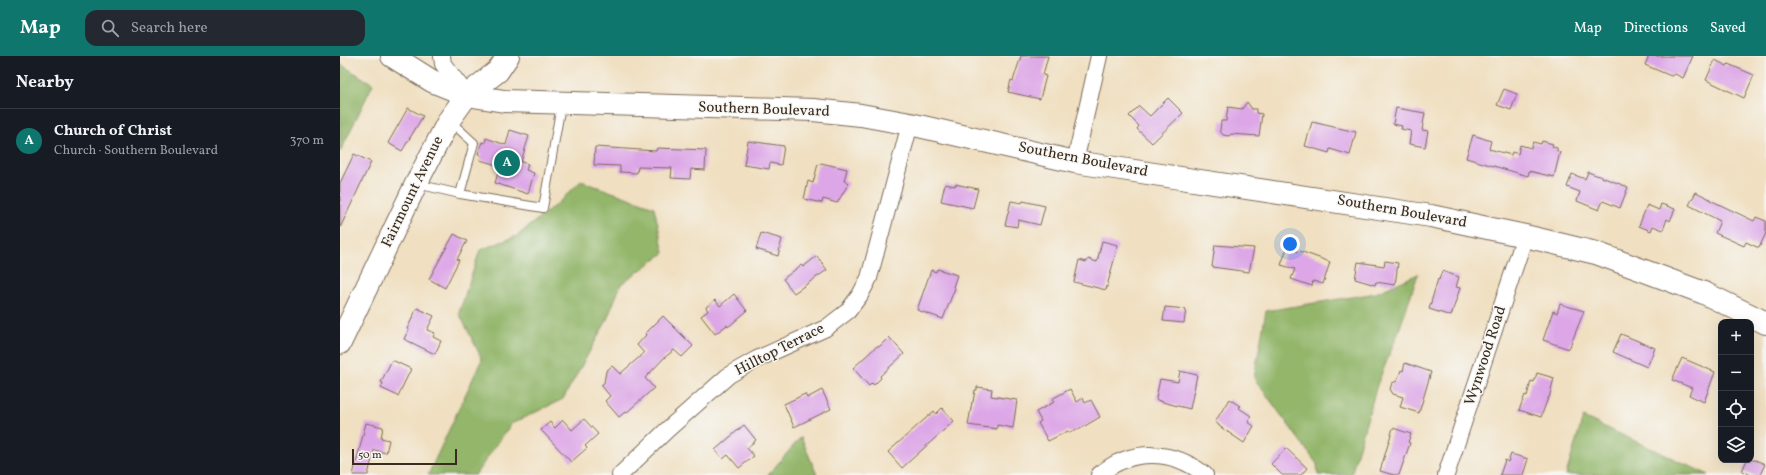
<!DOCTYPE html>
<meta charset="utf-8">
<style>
body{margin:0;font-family:Vollkorn,serif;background:#242831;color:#f1f3f6}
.controls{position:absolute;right:12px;bottom:12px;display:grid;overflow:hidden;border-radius:8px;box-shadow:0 4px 16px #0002}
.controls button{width:36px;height:36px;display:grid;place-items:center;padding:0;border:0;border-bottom:1px solid #363941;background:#171b24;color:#f1f3f6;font:20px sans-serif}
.scale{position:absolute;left:12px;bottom:10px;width:105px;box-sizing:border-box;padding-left:4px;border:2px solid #3b2a1e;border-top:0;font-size:11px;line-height:14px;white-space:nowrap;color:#3b2a1e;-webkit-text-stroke:3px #f6f6f2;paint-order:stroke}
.you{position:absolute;left:950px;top:188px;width:14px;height:14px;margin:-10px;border:3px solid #fff;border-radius:50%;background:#1a73e8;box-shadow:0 0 0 6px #1a73e833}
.badge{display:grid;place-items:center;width:26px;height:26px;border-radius:50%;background:#0f766e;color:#fff;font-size:13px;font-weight:700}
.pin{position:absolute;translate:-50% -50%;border:2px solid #fff;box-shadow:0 1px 4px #0006}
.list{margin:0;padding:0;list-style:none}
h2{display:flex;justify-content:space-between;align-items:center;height:52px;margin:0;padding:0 16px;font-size:17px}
h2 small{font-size:13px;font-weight:400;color:#9ea1a6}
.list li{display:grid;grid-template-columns:26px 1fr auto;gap:12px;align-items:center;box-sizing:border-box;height:64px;padding:0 16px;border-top:1px solid #363941}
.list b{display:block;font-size:15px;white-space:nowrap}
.list p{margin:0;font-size:13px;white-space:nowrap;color:#9ea1a6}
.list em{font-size:13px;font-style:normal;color:#9ea1a6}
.icon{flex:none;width:22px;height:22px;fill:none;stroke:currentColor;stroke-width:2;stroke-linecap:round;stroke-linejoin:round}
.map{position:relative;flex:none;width:1426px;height:419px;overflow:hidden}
header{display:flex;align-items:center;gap:24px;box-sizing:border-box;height:56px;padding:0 20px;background:#0f766e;color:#fff}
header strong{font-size:19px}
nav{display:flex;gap:22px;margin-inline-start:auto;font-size:14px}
.search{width:280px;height:36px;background:#242831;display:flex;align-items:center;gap:10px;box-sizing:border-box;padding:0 14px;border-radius:12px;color:#9ea1a6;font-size:15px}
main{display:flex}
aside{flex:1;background:#171b24}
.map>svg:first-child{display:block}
</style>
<header>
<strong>Map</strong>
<div class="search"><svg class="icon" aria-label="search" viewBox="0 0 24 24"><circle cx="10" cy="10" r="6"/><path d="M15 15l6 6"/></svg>Search here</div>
<nav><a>Map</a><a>Directions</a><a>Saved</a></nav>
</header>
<main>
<aside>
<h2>Nearby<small></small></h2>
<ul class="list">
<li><span class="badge">A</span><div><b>Church of Christ</b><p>Church · Southern Boulevard</p></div><em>370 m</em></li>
</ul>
</aside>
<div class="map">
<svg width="1426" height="419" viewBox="0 0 1426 419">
<rect width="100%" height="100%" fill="#f6f6f2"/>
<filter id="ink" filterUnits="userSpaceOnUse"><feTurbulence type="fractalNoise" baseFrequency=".025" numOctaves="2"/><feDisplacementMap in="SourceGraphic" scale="8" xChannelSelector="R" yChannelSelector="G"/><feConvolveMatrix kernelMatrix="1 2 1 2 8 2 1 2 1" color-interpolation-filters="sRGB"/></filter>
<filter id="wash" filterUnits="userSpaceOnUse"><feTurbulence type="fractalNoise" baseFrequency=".012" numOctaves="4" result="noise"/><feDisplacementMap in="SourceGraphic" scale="16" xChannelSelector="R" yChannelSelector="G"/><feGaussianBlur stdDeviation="0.9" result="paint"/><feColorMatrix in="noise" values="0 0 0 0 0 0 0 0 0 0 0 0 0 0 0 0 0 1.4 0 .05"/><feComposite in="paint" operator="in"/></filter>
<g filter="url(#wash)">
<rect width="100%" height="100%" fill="#f0dfc0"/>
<g fill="#93b66a" stroke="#677044">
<polygon points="0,8 33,28 0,96"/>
<polygon points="241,125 314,151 324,197 281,228 266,266 223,343 171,368 135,419 88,419 142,303 119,257 140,194 177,180 219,146"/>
<polygon points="1078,218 1058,277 1037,329 1011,419 978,419 977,408 914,322 926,255 1036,237"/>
<polygon points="1243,361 1369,419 1226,419"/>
<polygon points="461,381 477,419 428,419"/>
</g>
<g id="blocks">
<g fill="#dda7e7">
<polygon points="681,0 708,0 703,19 706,20 700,43 668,36 671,24 673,25"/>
<polygon points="1309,0 1353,0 1343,22 1335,18 1331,20 1305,9"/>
<polygon points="1375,4 1387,10 1388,8 1414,19 1404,42 1366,24"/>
<polygon points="1164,33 1177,38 1171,54 1157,49"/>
<polygon points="828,42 843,57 812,87 797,73 799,70 789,60 799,50 810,60"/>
<polygon points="907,46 912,53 916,53 916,57 922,58 919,80 891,78 889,80 883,79 880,75 881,65 886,65 888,51 902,53"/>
<polygon points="68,52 83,60 62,95 48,87"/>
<polygon points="1056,52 1085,57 1082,74 1088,75 1085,91 1069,88 1071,75 1061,73 1062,70 1053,68"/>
<polygon points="972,66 1016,76 1010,99 990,93 989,97 965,90"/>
<polygon points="170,74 189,80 181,106 188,108 186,114 194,117 188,138 155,127 160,110 140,104 141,99 138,98 142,86 145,87 146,82 166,89"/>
<polygon points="1133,79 1151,85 1149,93 1171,99 1172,96 1178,98 1180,89 1191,92 1193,86 1201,88 1202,85 1213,88 1212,90 1217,92 1217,95 1220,96 1214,121 1189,115 1188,120 1126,102"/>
<polygon points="408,85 444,90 441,109 430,107 429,113 404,109"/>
<polygon points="255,91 316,95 317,92 366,94 365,114 351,113 350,123 331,122 332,112 298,111 297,117 280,116 280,110 254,109"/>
<polygon points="14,98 31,106 0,172 0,127"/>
<polygon points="481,107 507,113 504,125 509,127 497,147 483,143 482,147 464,143 468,125 473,127 478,108 480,109"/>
<polygon points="1248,116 1288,131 1280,152 1263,145 1259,154 1237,145 1240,136 1227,131 1232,118 1245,123"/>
<polygon points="605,128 615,130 615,128 638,133 633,152 601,145"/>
<polygon points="1356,136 1370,143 1370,144 1414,165 1416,161 1426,165 1426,177 1419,192 1406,186 1404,190 1375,177 1380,165 1349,149"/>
<polygon points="671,145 682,147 683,145 705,150 700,169 678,164 677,171 665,169"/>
<polygon points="1321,148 1335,153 1330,165 1327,163 1323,174 1313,170 1311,175 1299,170 1307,149 1319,154"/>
<polygon points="421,177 442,183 438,200 416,193"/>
<polygon points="114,178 127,185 117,203 119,204 105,232 89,223"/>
<polygon points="762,185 778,189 766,234 734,226 739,204 747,206 748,203 757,206"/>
<polygon points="875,189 914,192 909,216 872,211"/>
<polygon points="947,192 960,196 960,195 990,206 983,228 973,225 972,230 951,223 955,213 941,209"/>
<polygon points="477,200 487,214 454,237 443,223 461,209 463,211"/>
<polygon points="1045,205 1058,207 1055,229 1036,226 1035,229 1015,223 1018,206 1044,210"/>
<polygon points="597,213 617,219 613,231 615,232 603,263 577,254 591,214 596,216"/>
<polygon points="1102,215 1119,221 1116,231 1120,232 1111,260 1089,253 1098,223 1099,224"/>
<polygon points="394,238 407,255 388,271 387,269 375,278 361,260 368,255 366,251 375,244 380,250"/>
<polygon points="1220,248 1244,255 1229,293 1203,284 1213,255 1217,257"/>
<polygon points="825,251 846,253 844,267 823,265"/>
<polygon points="77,252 94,260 87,274 95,277 93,281 101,285 95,298 64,283 69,273 67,273"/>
<polygon points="323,260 353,290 342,301 334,294 324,302 305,322 314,332 286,357 285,356 279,361 265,345 270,340 261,329 264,327 266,315 272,310 280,318 304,297 297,289 306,279 305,278"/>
<polygon points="1281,278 1315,292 1307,311 1273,296"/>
<polygon points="549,281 564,298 540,320 541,322 534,329 532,327 529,330 513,312 537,290 539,291"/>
<polygon points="1342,302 1375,316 1364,346 1349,339 1352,332 1332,324"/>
<polygon points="52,304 71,313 58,340 41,332 43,327 41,326"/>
<polygon points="1065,307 1091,316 1079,357 1060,351 1063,341 1053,338 1050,333 1052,327 1057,325 1061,314 1063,315"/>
<polygon points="840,315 857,319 850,353 826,347 817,344 816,342 820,323 838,326"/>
<polygon points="1197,317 1214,322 1209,342 1208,342 1201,361 1179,354 1185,339 1187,340 1191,325 1194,326"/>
<polygon points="637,331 652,333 651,340 677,344 673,372 657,369 657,373 628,369 632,346 633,346 635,334 637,334"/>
<polygon points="730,333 737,346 743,342 745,347 751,344 760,361 738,374 737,373 729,377 728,375 708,385 698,367 701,365 696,356 714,346 712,343"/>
<polygon points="482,334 491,353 454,371 444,348 465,338 467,342"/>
<polygon points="889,343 900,350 899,352 911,360 908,366 914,370 904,387 879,370 879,369 875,366"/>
<polygon points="602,352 614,365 562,412 548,396 594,355 596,358"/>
<polygon points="244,363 258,378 245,390 247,392 231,406 201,374 210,366 215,372 223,364 232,374"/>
<polygon points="26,367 43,371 41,382 49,384 46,397 34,394 28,419 13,419"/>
<polygon points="404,369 416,384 407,392 414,400 399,412 388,399 383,403 375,394"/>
<polygon points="1053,372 1071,378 1068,386 1070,387 1059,419 1054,419 1040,415"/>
<polygon points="946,392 967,412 961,419 942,419 931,408"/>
<polygon points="1171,398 1188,403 1183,419 1160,419 1165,404 1168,406"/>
<polygon points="1407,404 1415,404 1425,408 1420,419 1411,419 1402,415"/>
</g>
</g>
</g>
<g filter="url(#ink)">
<use href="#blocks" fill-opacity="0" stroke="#7a6957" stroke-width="1"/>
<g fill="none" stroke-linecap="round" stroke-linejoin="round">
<g stroke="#7a6957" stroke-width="10">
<g id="service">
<polyline points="110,65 134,87 120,138"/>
<polyline points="77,128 120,138 203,152 221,49"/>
</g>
</g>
<g stroke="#7a6957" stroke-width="18">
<g id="minor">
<polyline points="102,0 103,8 127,39"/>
<polyline points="735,106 759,0"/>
<polyline points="280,419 328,373 389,319 417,303 486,272 508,255 520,239 529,222 570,68"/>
<path d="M759,419C791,392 833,393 865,419"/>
<polyline points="1106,419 1185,180"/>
</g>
</g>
<g stroke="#7a6957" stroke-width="24">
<g id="secondary">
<polyline points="52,0 92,25 127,39 164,45 473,54 521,59 570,68 735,106 1091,160 1185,180 1256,197 1302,214 1364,237 1426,267"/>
<polyline points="0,287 76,128 109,64 127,39 158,15 168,0"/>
</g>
</g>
<use href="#service" stroke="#fff" stroke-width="8"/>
<use href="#minor" stroke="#fff" stroke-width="16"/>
<use href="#secondary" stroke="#fff" stroke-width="22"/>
</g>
</g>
<g text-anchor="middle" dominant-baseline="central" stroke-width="3" stroke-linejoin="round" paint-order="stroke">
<g font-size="15" fill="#3b2a1e" stroke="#f6f6f2">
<text transform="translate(424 54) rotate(2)">Southern Boulevard</text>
<text transform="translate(743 104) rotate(11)">Southern Boulevard</text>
<text transform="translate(73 136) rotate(-64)">Fairmount Avenue</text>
<text transform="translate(1062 156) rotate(10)">Southern Boulevard</text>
<text transform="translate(440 294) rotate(-27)">Hilltop Terrace</text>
<text transform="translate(1146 300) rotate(-72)">Wynwood Road</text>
</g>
</g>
</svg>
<div class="controls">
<button>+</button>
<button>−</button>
<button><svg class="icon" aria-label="locate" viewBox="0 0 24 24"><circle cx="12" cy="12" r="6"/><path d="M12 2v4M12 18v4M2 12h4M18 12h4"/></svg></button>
<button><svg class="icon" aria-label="layers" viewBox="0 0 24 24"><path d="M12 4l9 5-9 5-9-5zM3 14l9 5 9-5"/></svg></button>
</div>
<div class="scale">50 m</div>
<div class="you"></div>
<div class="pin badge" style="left:167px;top:107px">A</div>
</div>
</main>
